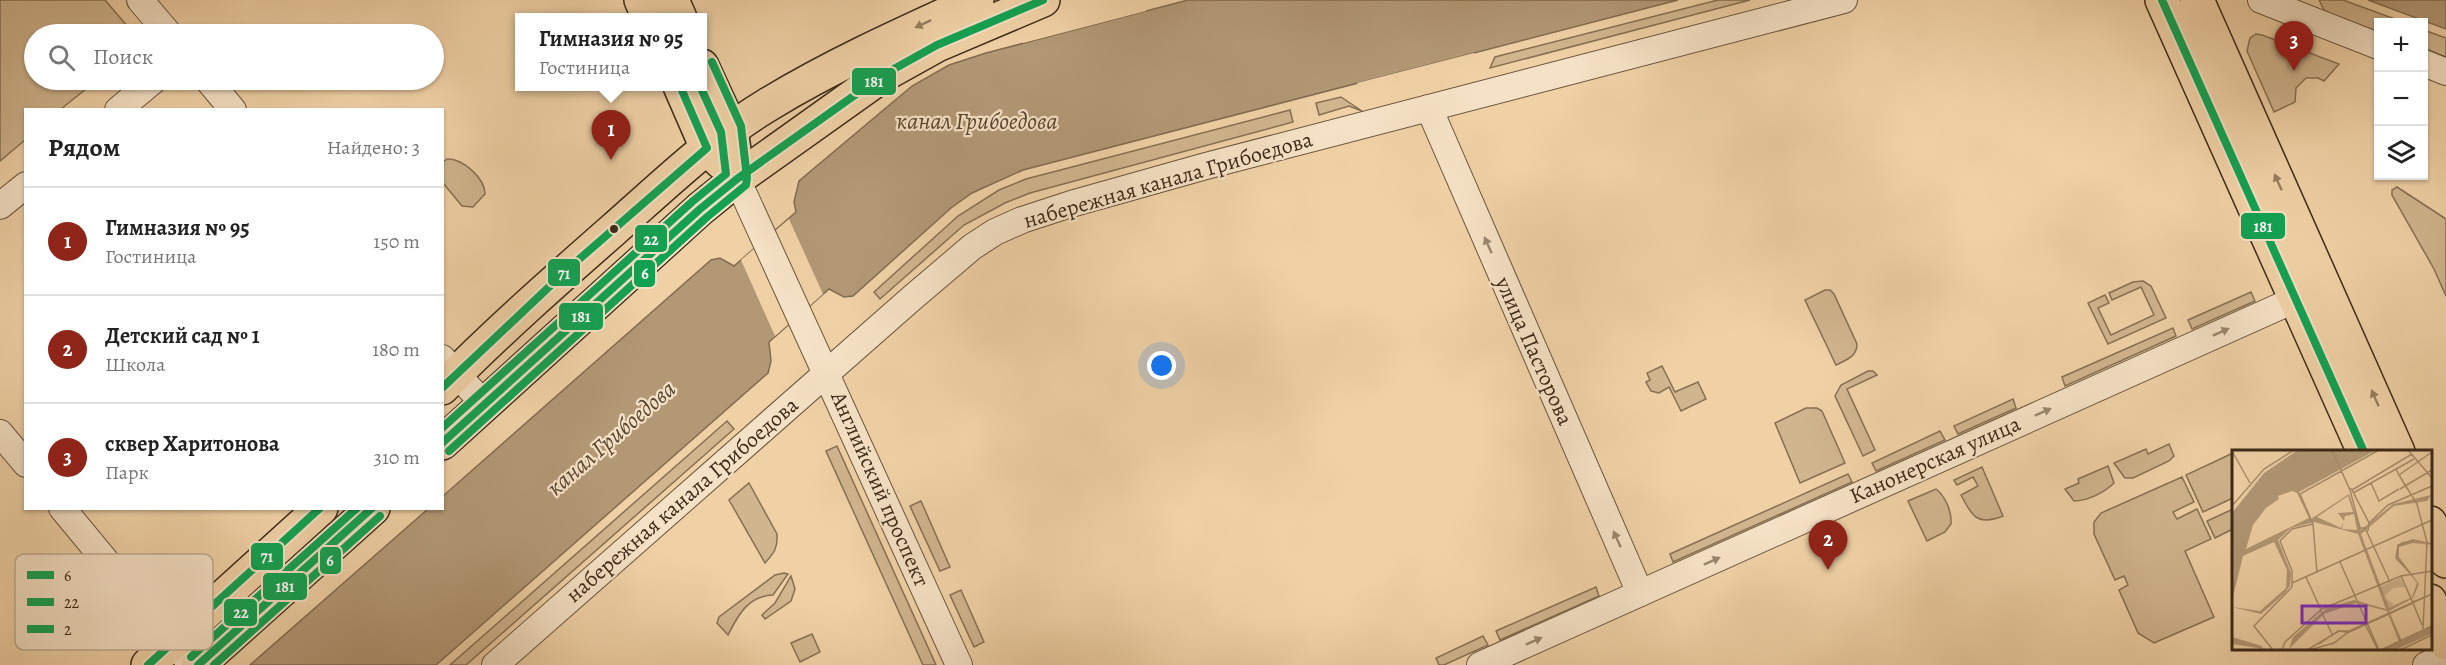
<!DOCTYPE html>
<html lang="ru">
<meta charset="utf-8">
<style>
body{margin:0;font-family:Alegreya,serif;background:#f2f2f2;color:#222}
.controls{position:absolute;right:18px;top:18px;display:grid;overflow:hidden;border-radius:0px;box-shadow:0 2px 4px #0004}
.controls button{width:54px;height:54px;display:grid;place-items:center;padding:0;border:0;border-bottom:2px solid #e0e0e0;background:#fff;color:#222;font:30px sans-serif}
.you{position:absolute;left:1162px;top:366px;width:21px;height:21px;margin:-15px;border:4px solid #fff;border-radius:50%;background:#1a73e8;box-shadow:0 0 0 9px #1a73e833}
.badge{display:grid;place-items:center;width:39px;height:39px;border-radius:50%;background:#8f2418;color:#fff;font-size:20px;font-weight:700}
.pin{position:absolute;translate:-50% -50px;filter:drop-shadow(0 2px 3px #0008)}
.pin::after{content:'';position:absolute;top:32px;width:21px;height:18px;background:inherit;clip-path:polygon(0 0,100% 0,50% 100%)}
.popup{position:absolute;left:515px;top:13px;width:192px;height:78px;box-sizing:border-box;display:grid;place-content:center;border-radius:0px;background:#fff;filter:drop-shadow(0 2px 4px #0005);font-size:20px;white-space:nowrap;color:#767676}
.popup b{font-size:22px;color:#222}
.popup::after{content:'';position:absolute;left:50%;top:100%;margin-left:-12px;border:12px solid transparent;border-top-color:#fff}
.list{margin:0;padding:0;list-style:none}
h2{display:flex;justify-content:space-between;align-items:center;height:78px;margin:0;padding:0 24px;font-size:26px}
h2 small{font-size:20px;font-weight:400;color:#767676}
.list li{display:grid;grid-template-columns:39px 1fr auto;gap:18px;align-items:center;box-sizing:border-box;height:108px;padding:0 24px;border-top:2px solid #e0e0e0}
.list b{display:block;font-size:22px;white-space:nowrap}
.list p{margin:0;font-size:20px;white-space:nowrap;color:#767676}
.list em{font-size:20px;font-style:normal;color:#767676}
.icon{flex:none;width:33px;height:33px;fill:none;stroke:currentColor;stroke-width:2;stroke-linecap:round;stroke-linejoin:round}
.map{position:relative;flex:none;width:2446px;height:665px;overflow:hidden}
.search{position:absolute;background:#fff;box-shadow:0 2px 4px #0004;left:24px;top:24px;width:420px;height:66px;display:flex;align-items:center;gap:15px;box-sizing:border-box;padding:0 21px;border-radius:33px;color:#767676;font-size:22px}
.panel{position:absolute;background:#fff;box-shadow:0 2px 4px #0004;left:24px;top:108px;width:420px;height:402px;border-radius:0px}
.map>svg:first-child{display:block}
</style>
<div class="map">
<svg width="2446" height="665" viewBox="0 0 2446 665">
<rect width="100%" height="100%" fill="#f0d1a6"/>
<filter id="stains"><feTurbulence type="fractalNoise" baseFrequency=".00333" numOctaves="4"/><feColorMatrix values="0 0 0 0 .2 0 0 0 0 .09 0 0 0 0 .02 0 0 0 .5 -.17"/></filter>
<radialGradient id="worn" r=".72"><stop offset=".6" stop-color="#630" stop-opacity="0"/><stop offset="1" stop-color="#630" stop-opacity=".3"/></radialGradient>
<g fill="#d1b58e" stroke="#867053" stroke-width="1.5">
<polygon points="0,0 105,0 134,34 34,34 34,80 97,80 61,109 26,110 25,140 0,161"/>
<polygon points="1718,0 1750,0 1490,68 1495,57"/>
<polygon points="2319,0 2343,0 2403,22 2378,22 2378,32 2325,12"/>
<polygon points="2424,30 2446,38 2446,57 2424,48"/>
<polygon points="2256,34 2262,35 2339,64 2324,81 2318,78 2306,78 2296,88 2295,102 2274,112 2247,51 2250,38"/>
<polygon points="1341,97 1362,111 1349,106 1319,115 1316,103"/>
<polygon points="1290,110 1293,122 1030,193 1005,203 964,225 880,299 874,292 958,216 999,190 1026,179"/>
<path d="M447,159C462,158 485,178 485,194L473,207L462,206L443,183V162Z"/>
<polygon points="2397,187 2446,219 2446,296 2434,269 2392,195 2392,190"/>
<polygon points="2143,281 2151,286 2166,318 2108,344 2088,303 2105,295 2109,303 2098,308 2111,335 2154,315 2141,287 2112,300 2109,293 2133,282"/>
<path d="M1825,290H1830L1834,294L1857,344C1857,357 1846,360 1836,365L1805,300Z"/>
<polygon points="2251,292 2255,301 2192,329 2188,320"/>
<polygon points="2173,328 2176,336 2065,386 2062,377"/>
<polygon points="1662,366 1675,392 1698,382 1706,399 1681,411 1669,387 1659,393 1651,391 1646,382 1650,380 1647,373"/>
<polygon points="1868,371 1873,371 1877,375 1847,389 1875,450 1863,456 1835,396 1841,385"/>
<polygon points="2013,399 2016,408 1958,434 1954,426"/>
<polygon points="1806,408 1817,408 1822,411 1845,463 1800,483 1775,423"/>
<polygon points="727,421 734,429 466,665 450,665"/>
<polygon points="1940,431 1945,440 1876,471 1872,463"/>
<polygon points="2169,444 2174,456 2169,461 2133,478 2125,478 2114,463 2146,449 2148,454"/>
<polygon points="837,446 936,665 923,665 826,451"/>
<polygon points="2233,453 2233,498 2203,512 2186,475"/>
<path d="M2108,466L2114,483C2105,492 2088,501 2074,501L2065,489L2079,483L2078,479Z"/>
<path d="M1982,467L2003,516C1978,526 1972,517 1961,495L1978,486L1973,477L1957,485L1954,480Z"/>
<polygon points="1848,474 1852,482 1673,562 1670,554"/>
<polygon points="2182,477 2194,502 2173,512 2177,519 2197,509 2211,539 2185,551 2214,617 2154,643 2138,633 2119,590 2128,585 2124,576 2115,580 2094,534 2094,522 2101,513"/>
<path d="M749,483L777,534C778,548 774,553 765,563L729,500Z"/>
<path d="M1936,489C1945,496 1952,511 1951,524L1945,532L1927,541L1908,501Z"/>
<polygon points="921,501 950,567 940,571 910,506"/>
<polygon points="2233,509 2233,529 2215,538 2207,521"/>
<path d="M784,573L788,574L773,595C748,596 738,615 728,635L717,623L719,617L775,575Z"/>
<polygon points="791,576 795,589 791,601 765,619 762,615 775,603"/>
<polygon points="1596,587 1599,596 1500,640 1496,631"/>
<polygon points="961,590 984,642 974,647 950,595"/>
<polygon points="812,634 820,652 800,662 791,643"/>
<polygon points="1483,636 1488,645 1444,665 1439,665 1436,658"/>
</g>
<g fill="#b39876" stroke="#836c50" stroke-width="1.5">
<polygon points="1188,0 1678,0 1023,170 972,193 951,208 853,296 844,297 829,289 769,342 771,361 768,373 436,665 250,665 428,509 442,508 443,496 711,260 720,258 734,266 796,212 794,202 799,181 912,86 949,65 986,53"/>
<polygon points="2368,0 2446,0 2446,29"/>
</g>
<g fill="#f0d1a6">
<polygon points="1145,8 1146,11 1023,43 1022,40"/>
<polygon points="1474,53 1475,56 1358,86 1357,83"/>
<polygon points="789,219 823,294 775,336 741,260"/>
</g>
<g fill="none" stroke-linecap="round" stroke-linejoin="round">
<g stroke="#69543c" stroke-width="28">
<g id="minor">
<polyline points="140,0 169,34"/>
<polyline points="2261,0 2378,46"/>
<polyline points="2424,63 2446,72"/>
<polyline points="208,80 233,110"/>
<polyline points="1429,108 1640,593"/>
<polyline points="118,110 154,80"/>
<polyline points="737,179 959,665"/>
<polyline points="0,206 26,185"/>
<polyline points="442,358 484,404"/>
<polyline points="0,433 26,464"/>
<polyline points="62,508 192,665"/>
<polyline points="495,665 912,298 972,247 995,232 1022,220 1071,204 1206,166 1844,0"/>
<polyline points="1480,665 2312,292"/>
<polyline points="2426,665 2446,656"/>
</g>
</g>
<g stroke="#3c2a18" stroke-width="36">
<g id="major">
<polyline points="641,0 649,18"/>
<polyline points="672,0 680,18"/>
<polyline points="2162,0 2364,452"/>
<polyline points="2197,0 2398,452"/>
<polyline points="702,66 731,129 734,150"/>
<polyline points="680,86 707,148 721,162"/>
<path d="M442,388C496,333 555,281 613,230C663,186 711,139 769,104C835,64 907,32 977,0"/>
<polyline points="442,443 700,209 737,179 883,75 937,45 1043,0"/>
<polyline points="2430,523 2446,561"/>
<polyline points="2430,601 2446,643"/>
<polyline points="148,665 321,508"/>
<polyline points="198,665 373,508"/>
</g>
</g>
<use href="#minor" stroke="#f5e1c5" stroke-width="26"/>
<use href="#major" stroke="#f0d1a6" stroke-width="33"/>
<g stroke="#f5e1c5" stroke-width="12">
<g id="bus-1">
<polyline points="2162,0 2364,452"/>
<polyline points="442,443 700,209 737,179 883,75 937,45 1043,0"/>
<polyline points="198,665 372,508"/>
</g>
</g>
<g stroke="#f5e1c5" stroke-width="12">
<g id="bus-2">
<polyline points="449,451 707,217 746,185 747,178 741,126 712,62"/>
<polyline points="214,665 380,516"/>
</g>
</g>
<g stroke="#f5e1c5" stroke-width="12">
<g id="bus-3">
<polyline points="442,428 693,201 726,174 721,132 700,86"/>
<polyline points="191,657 357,508"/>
</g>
</g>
<g stroke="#f5e1c5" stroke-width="12">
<g id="bus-4">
<polyline points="442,388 569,268 707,148 680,86"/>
<polyline points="148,665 320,508"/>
</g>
</g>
<use href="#bus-1" stroke="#12a252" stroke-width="8"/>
<use href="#bus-2" stroke="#12a252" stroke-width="8"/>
<use href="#bus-3" stroke="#12a252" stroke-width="8"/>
<use href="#bus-4" stroke="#12a252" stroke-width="8"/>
</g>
<defs><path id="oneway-solid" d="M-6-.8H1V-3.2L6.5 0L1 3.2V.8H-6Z" transform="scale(1.5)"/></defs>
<g fill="#967e5f">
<use href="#oneway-solid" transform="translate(923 24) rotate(155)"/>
<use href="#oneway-solid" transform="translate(2278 182) rotate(-114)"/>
<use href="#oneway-solid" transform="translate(2375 398) rotate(-114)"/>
</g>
<g fill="#98866e">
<use href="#oneway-solid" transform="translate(1488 245) rotate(-114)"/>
<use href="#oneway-solid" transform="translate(2221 332) rotate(-24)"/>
<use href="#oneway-solid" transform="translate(2043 412) rotate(-24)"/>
<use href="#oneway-solid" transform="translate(1617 539) rotate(-114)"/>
<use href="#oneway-solid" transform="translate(1712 561) rotate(-24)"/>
<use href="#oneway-solid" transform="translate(1534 641) rotate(-24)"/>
</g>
<circle fill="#3c2a18" stroke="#f5e1c5" stroke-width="2" cx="614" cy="229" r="5"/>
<g text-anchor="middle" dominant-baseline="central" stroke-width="4.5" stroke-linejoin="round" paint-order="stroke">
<g font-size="22" fill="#3c2a18" stroke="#f5e1c5">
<text transform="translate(1168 180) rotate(-16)">набережная канала Грибоедова</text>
<text transform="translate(1534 351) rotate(66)">улица Пасторова</text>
<text transform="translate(1935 460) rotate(-24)">Канонерская улица</text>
<text transform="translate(880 489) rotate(66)">Английский проспект</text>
<text transform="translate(682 500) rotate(-41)">набережная канала Грибоедова</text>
</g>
<g font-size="24" font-style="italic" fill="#5a4630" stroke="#f5e1c5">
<text x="977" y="121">канал Грибоедова</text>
<text transform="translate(611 438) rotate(-41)">канал Грибоедова</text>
</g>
</g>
<g transform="translate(2232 450)">
<rect width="200" height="200" fill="#f0d1a6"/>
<path d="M168,128L173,137L161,138L152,147L162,155L157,158L147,137Z" fill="#d1b58e"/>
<path d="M66,0H144L67,42L79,69L117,44L129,80L161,54L199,45L195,51L162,56L129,84L157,158L180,147L185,133L165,108V97L170,92L181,91L199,95L181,93L167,97V107L187,134L181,148L157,161L170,191L199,177V184L165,199H150L167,192L155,161L124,153L92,164L57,199L61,187L95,158L122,150L154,159L126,84L82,72L59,78L46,90L59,123L58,136L52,144L29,164L0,157L28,161L54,138L55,120L42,92L11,106L0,151V63L32,23ZM60,41L65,43L77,68L14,99L21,75L34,58L47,49L46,46ZM116,46L121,62L106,63L112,71L109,78L85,67ZM122,64L125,80L110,79L113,66ZM0,187L30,196L31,199L0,194Z" fill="#b39876" fill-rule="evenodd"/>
<path fill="none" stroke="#b39876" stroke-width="3" d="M0,95L7,73L37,35L107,0"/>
<path fill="none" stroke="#a88e6d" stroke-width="1.5" d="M100,0L118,40L128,78H133L158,132M176,0L200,28M0,1L18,33M164,19L167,25L200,2M167,25L185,54L195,92L191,179M139,33L147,51L167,39M119,38L137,73L136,81M168,39L200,20M120,40L180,4M121,43L182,9M0,56L32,19L62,0M137,73L156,55L200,36M81,74L85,123M108,112L147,200M178,123L164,108L166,95L181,90L200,94M169,126L200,121M74,127L89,160M60,133L200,70M181,152L200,144M89,161L100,184M133,174L146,200M87,194L106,181H116M41,200L22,176L60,137V121L48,91L60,79L81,74L68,44L147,0M50,200L53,192L90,159L169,126L181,153M75,200L107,181L115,182L200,144M77,200L102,193L115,183L181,153L190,175M149,200L200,176M168,200L200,185"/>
<path fill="#7b2cbf" fill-opacity="0.15" stroke="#7b2cbf" stroke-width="3" d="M70,156H134V173H70Z"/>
<rect width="200" height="200" fill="none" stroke="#3c2a18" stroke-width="3"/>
</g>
<rect x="15" y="554" width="198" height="96" rx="9" fill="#f5e1c5" stroke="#beaa91" stroke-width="1.5"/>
<rect x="27" y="571" width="27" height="8" fill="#12a252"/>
<rect x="27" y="598" width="27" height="8" fill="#12a252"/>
<rect x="27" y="625" width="27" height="8" fill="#12a252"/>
<g font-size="16" fill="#3c2a18">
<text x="64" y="581">6</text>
<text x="64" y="608">22</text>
<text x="64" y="635">2</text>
</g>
<g stroke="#f5e1c5" stroke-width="2">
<rect x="851" y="67" width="46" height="29" rx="6" fill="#12a252"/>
<rect x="2240" y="212" width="46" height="28" rx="6" fill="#12a252"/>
<rect x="634" y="224" width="34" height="29" rx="6" fill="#12a252"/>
<rect x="547" y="258" width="34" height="29" rx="6" fill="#12a252"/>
<rect x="633" y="259" width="23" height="29" rx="6" fill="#12a252"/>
<rect x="558" y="302" width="46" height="29" rx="6" fill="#12a252"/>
<rect x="250" y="542" width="34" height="29" rx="6" fill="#12a252"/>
<rect x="319" y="546" width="23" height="29" rx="6" fill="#12a252"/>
<rect x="262" y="572" width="46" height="29" rx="6" fill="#12a252"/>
<rect x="223" y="598" width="35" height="29" rx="6" fill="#12a252"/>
</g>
<g font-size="16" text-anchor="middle" font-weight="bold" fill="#fff">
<text x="874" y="87">181</text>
<text x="2263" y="232">181</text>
<text x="651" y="245">22</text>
<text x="564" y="279">71</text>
<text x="645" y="279">6</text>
<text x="581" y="322">181</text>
<text x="267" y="562">71</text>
<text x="330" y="566">6</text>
<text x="285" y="592">181</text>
<text x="241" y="618">22</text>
</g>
<rect width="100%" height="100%" filter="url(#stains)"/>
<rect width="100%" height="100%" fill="url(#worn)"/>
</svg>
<div class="controls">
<button>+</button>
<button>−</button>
<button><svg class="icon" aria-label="layers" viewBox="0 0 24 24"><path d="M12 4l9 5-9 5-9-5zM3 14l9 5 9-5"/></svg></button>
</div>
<div class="you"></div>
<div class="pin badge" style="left:611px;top:160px">1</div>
<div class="popup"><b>Гимназия № 95</b>Гостиница</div>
<div class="pin badge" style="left:1828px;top:570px">2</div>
<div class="pin badge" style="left:2294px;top:71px">3</div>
<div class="search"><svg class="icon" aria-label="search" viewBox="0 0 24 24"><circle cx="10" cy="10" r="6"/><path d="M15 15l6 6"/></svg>Поиск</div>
<section class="panel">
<h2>Рядом<small>Найдено: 3</small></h2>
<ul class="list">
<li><span class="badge">1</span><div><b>Гимназия № 95</b><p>Гостиница</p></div><em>150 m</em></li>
<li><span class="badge">2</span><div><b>Детский сад № 1</b><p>Школа</p></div><em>180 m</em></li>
<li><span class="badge">3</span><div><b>сквер Харитонова</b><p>Парк</p></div><em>310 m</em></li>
</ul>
</section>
</div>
